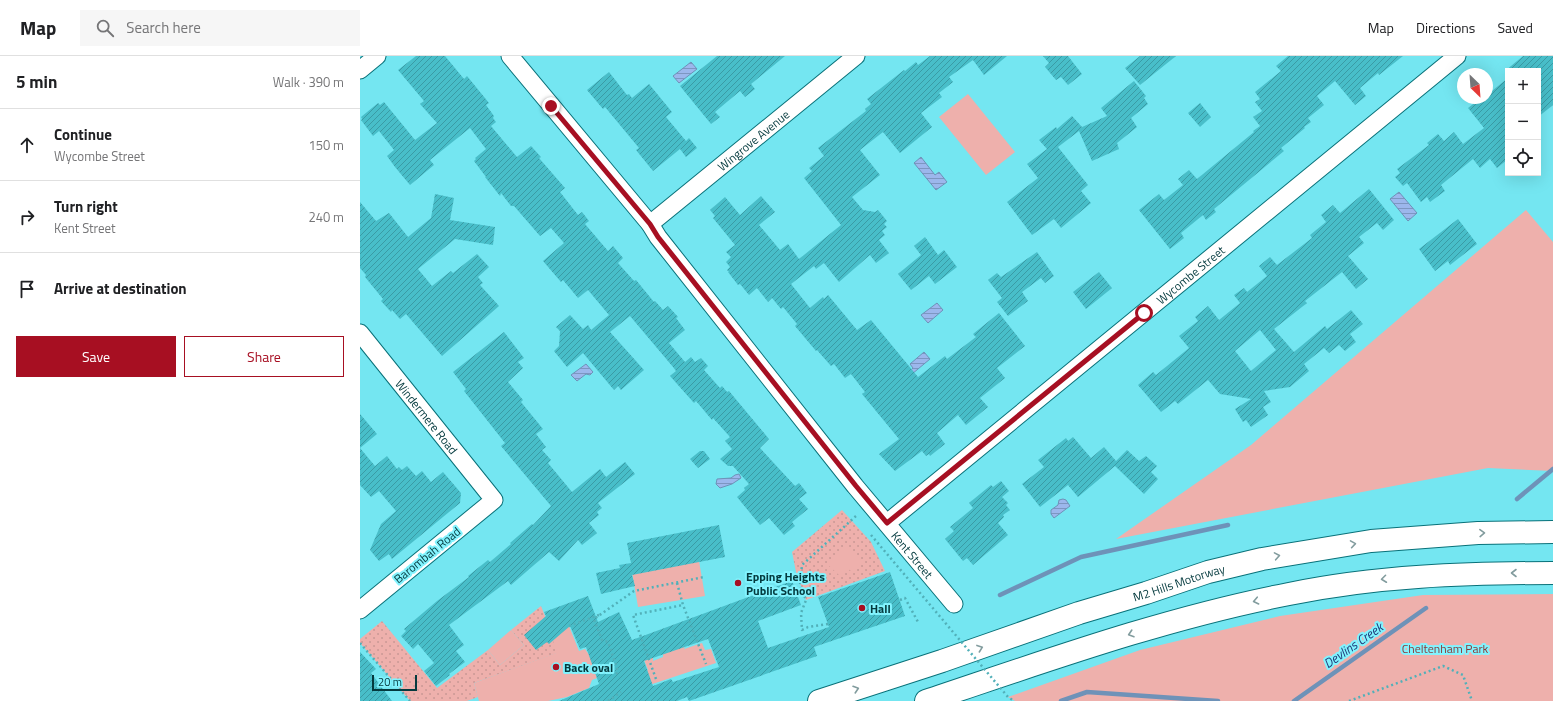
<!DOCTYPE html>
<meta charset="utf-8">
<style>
body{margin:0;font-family:"Titillium Web",sans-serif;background:#f6f6f6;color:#202124}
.controls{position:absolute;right:12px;top:12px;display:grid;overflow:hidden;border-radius:0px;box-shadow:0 4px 16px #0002}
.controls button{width:36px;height:36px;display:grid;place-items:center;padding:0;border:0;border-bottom:1px solid #e0e0e0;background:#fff;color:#202124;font:20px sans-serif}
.compass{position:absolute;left:1097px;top:12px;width:36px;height:36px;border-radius:50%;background:#fff;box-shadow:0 4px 16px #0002;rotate:155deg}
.scale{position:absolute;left:12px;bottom:10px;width:45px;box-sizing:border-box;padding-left:4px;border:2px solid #043a3e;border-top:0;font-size:11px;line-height:14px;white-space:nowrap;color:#043a3e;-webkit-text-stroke:3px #82f3fe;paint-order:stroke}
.stop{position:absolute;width:12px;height:12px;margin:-9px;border:3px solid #a70f22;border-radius:50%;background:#fff}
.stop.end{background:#a70f22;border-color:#fff;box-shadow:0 1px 4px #0008}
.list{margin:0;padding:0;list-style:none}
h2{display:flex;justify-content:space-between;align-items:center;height:52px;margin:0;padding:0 16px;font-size:17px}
h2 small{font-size:13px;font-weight:400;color:#757577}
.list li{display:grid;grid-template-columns:26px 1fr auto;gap:12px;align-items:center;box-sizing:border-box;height:72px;padding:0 16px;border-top:1px solid #e0e0e0}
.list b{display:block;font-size:15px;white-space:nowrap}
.list p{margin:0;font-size:13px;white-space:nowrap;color:#757577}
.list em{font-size:13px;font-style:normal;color:#757577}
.actions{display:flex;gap:8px;padding:12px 16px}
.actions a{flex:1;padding:9px 0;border:1px solid #a70f22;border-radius:0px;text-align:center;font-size:14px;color:#a70f22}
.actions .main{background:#a70f22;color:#fff}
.icon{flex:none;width:22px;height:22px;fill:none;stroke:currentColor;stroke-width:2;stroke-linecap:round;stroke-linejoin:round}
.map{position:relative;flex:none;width:1193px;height:645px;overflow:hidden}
header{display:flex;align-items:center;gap:24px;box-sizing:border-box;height:56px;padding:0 20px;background:#fff;border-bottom:1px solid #e0e0e0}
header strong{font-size:19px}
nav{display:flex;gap:22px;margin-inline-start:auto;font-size:14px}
.search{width:280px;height:36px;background:#f6f6f6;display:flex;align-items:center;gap:10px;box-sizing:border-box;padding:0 14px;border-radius:0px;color:#757577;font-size:15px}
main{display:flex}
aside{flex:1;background:#fff}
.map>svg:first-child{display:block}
</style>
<header>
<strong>Map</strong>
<div class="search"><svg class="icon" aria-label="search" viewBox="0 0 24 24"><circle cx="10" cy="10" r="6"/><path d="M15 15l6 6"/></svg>Search here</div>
<nav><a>Map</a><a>Directions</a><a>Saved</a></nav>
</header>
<main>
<aside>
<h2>5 min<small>Walk · 390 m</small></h2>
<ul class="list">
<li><svg class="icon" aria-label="ahead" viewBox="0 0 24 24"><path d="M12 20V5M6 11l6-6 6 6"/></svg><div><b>Continue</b><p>Wycombe Street</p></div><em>150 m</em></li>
<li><svg class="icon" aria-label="right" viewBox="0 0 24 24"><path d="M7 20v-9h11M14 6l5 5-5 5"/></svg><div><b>Turn right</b><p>Kent Street</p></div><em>240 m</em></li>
<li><svg class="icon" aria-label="arrive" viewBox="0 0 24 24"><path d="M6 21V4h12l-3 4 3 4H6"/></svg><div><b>Arrive at destination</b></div></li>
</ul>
<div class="actions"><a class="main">Save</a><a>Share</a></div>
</aside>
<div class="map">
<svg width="1193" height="645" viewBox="0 0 1193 645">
<defs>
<pattern id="grass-dots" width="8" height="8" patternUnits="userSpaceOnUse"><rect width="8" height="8" fill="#eeb0ac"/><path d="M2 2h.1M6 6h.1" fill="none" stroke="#ca9895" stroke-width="1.8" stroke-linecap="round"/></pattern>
<pattern id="water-rules" width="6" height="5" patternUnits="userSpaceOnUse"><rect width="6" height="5" fill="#9cb7ec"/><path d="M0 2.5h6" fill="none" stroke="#7d96c1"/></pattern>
<pattern id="building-hatch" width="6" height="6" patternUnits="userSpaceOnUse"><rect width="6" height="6" fill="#48bec9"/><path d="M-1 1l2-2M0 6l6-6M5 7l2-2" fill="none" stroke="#3a9ba5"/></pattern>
</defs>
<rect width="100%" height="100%" fill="#74e6f1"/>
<g fill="url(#grass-dots)">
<polygon points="482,454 511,486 525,515 446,544 436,516 432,496"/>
<polygon points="181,550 191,575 197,597 114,627 118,641 107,645 50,645 0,587 0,583 22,565 77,632 128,594 140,609 164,589 151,574"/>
</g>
<g fill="#eeb0ac">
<polygon points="608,38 655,96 626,119 579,61"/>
<polygon points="1166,154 1193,186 1193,415 1128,412 756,483 891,389"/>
<polygon points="485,490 501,505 491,515 488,513 481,521 467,508"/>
<polygon points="339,505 345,540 278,551 272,516"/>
<polygon points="1193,538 1193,645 655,645 648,641 780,594 920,560 1063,539"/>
<polygon points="209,570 219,595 225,593 230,600 237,622 232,624 229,632 207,641 188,645 119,645 114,627 196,597 191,575"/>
<polygon points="151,574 164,589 140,609 128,594"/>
<polygon points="342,587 345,594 351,593 356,607 262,638 266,621 288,614 282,599 293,602 293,605 303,601 303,598 325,590 324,593"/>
</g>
<g fill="url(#water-rules)" stroke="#6e92b8">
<polygon points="331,6 337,13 319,27 313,20"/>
<polygon points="561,101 575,119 579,116 587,126 576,134 554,107"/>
<polygon points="1039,136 1057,157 1048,165 1030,143"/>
<polygon points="577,247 583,254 568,267 561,259"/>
<polygon points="564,296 570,303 552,318 550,315 553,312 550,308"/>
<polygon points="226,308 233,316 230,319 226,318 217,325 211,319"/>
<polygon points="379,418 381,422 372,428 360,432 356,428 357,423 371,422 375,419"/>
<polygon points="703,443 706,444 710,450 694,462 691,458 691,454 698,449 699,444"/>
</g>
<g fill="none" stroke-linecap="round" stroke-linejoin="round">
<g stroke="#6e92b8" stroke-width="4.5">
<polyline points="1157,443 1193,413"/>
<polyline points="640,539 721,501 868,469"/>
<polyline points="701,645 727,636 858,645"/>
<polyline points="934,645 1066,552"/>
</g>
</g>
<g fill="url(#building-hatch)" fill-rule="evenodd">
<polygon points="56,0 85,0 104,23 107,20 129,47 126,49 134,60 133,62 136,66 131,70 157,101 171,90 181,101 179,102 205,132 200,136 218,159 222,156 229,165 225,168 248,195 253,190 263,202 258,207 274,225 276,224 294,246 295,245 303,254 308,250 318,261 316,262 325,274 309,287 325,306 331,301 335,306 341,302 348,310 344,314 360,332 362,330 367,336 369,335 409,383 400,392 435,430 439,427 447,437 439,443 448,453 432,466 435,470 424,479 409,462 400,469 377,441 385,434 384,432 389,428 373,410 368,410 360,403 372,393 365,385 370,381 353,362 352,364 336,345 334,347 310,320 316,315 313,311 270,260 250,276 284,314 261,334 258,330 254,334 223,297 207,311 194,295 199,290 200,275 196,271 210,259 223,273 228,269 231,274 249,259 228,234 218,242 203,224 201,226 183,205 204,187 191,172 180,180 154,150 151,150 141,137 140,140 125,121 126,121 114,105 116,103 115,102 126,93 110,72 70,104 74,109 50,129 35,111 27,100 34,94 19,75 13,80 1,64 2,63 1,61 18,47 20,49 24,46 55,84 77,67 60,48 64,45 38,14"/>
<polygon points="357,0 425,0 391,28 395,33 385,41 380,35 355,56 360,61 351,68 320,30"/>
<polygon points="570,0 647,0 624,19 613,4 589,21 593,26 579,37 582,41 561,57 572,71 540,97 523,76 500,94 520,119 492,141 503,154 515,156 518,154 527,165 524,168 527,171 522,175 525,179 519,184 529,197 516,207 510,199 479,226 464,207 456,213 454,210 431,228 450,252 463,241 464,243 468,239 497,274 511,264 558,321 585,300 587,303 616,281 613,278 639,257 665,290 637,312 645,322 620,342 628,351 606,369 598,359 577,377 585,388 570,400 569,398 566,400 562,395 535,415 519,398 539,383 502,338 505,336 491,318 485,322 474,308 471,310 457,294 456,295 435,270 437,268 423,251 421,253 412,242 408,246 397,232 389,239 380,228 378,229 368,216 369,216 367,214 370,211 366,206 371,201 366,196 375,189 353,162 355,160 350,154 365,141 380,159 401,140 415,156 399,169 420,194 428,188 439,203 481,169 444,122 452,115 449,112 464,100 458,92 506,55 505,53 511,48 507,43 544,14 545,15 556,6 558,9"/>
<polygon points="683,0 708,0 722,18 708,29 701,21 696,24 685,11 689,7"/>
<polygon points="780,0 816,0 780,29 765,12"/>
<polygon points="928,0 1043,0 1019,19 1018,17 1000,32 1006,40 995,49 975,25 957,40 964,49 948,62 951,66 944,71 945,72 921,92 924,95 854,153 856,156 846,164 843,159 821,177 824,182 810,193 779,154 799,138 804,144 823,129 818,123 829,114 837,123 894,76 893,75 900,70 893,61 902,55 895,46 900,43 895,36 921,15 916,10"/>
<polygon points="1163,0 1193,0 1193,49 1178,61 1178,15 1145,15"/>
<polygon points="249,16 267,39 269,38 272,42 289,28 312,56 306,61 326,85 329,82 337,92 326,101 320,93 293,115 276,94 279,92 245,51 243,53 227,34"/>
<polygon points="1148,22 1148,103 1137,112 1130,103 1120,112 1113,103 1081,129 1085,135 1070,146 1067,141 1061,146 1047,127 1043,130 1035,121 1040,117 1037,113 1069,89 1067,87 1078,78 1084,85 1094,76 1103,88 1124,72 1108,52 1121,42 1127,42 1127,39"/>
<polygon points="774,25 786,40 784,42 788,48 771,62 777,71 757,87 759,93 732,105 719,75 698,91 728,129 721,135 731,147 701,172 694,163 672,179 647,146 678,122 667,108 687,93 679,84 696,71 697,73 712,60 722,71 747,60 741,52"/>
<polygon points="840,47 851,61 840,71 828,57"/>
<path d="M1009,133L1034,164L1023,174L1017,167L999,181L1004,187L988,200L1008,223L996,233L982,216L945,245L947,247L914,273L934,296L965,270L967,273L991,254L1003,268L990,278L996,286L985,295L979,289L969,297L964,292L944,308L949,315L930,331L904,335L911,346L903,351L908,359L891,371L886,364L883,366L875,353L891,343L860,338L848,324L818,348L815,345L801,356L778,329L793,316L796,319L829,292L819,280L838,265L835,261L848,250L859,264L880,247L874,239L884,232L887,236L907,220L899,210L910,201L917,209L952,182L950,179L966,166L961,159L973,149L980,157ZM900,274L916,294L891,315L875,295Z"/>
<polygon points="75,138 94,142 90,164 135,171 133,189 95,183 58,213 72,230 91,215 93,217 117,198 129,211 118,221 123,227 120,229 139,250 82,300 46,258 40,263 32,254 31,256 21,245 23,243 5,221 6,219 0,212 0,146 16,165 29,157 48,181 71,162"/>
<polygon points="1098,163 1117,188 1090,209 1088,205 1075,215 1059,193"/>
<polygon points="565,181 578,199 584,194 597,211 575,228 569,220 551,234 538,218 561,199 554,190"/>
<polygon points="677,196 694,220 685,227 681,222 662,236 668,245 648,260 637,246 642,242 628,224 637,217 641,221"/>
<polygon points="739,216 752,232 726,253 713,236"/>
<polygon points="144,276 164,302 158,306 163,312 148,326 163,344 161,346 183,373 176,378 186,391 182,394 191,404 188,407 212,436 240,413 246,421 265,406 275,418 238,447 242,452 237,456 239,459 229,467 237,477 222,489 218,484 199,505 189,496 151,529 148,525 89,569 104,589 96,595 105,606 89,618 90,619 76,630 64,615 74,607 58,588 53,593 41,580 46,575 44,573 77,545 109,521 108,520 128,504 130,506 151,488 150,487 172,468 173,469 191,450 141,390 145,387 104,335 106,333 93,316"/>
<polygon points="0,358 17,378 0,392 15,410 27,400 37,413 39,411 42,414 47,410 56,420 62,415 71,426 83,416 101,437 100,447 32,503 29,498 19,505 10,494 21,468 36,455 19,435 11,441 0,429"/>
<polygon points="713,381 731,402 744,391 756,405 767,394 779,405 786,400 797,410 791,416 798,423 784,438 755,410 718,441 708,429 680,451 662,428 684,411 678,404 706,382 708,385"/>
<polygon points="340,395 344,395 350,403 338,412 330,403"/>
<polygon points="641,425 649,435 642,441 648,447 646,449 650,454 643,459 644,461 638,467 648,479 613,509 607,502 603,505 585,483 594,475 590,471 613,452 609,447 631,429 633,431"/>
<polygon points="359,469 365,501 272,519 275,530 241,538 236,517 260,512 259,509 271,507 267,487"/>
<path d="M530,516L545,560L454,591L457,600L329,645L327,641L317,645H199L239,628L226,591L220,593L210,570L189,588L187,586L176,594L164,579L186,560L184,556L228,540L238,566L259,556L272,584L432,525L441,549L398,565L408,592L469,571L458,541ZM348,583L359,611L313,626L311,623L293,630L284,605Z"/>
<polygon points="0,596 16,613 11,617 32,645 0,645"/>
</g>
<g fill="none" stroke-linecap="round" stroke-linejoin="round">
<g stroke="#097179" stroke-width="19">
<g id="minor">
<path id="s1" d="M150,0L290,168L298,181L495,430L594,548"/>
<polyline points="0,14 17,0"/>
<path id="s2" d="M290,168L496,0"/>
<path id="s3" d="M0,277L134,444L0,554"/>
<path id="s4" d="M527,467L1097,0"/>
</g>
</g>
<g stroke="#097179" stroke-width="24">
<g id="motorway">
<path id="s5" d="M459,645L582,605L719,557L786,537L848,516L902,503L1011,485L1118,477L1193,476"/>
<path d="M566,645C686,605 805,562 929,538C1016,520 1105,517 1193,517"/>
</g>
</g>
<g stroke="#51b0b9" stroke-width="2.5" stroke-dasharray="2 3" stroke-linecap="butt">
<polyline points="317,527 323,549 346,608"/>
<polyline points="540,544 545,542 558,566"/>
<polyline points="468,568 448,571 442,574 441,557 446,544 440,529 442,509 496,460"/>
<polyline points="209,570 239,559"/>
<polyline points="0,587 50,645"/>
<polyline points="256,618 258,615 248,586 242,584 234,563 274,535 344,521"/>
<polyline points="296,623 273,559 323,549"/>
<polyline points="248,645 261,636"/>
<polyline points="989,645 1083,610 1103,619 1112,645"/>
</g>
<use href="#minor" stroke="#fff" stroke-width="17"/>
<use href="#motorway" stroke="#fff" stroke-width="22"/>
<polyline stroke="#51b0b9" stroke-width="2.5" stroke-dasharray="2 3" stroke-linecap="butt" points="511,479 648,641 654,645"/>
</g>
<defs><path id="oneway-chevron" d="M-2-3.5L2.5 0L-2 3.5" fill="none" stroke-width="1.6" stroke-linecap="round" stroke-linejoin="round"/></defs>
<g stroke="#829c9e">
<use href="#oneway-chevron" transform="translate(1122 477) rotate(-2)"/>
<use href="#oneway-chevron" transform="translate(993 488) rotate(-9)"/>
<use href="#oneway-chevron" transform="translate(917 500) rotate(-10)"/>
<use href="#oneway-chevron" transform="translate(1154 517) rotate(-180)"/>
<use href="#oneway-chevron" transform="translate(1024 523) rotate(173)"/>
<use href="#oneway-chevron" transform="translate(896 545) rotate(168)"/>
<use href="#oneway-chevron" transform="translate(771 578) rotate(162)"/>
<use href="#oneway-chevron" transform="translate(620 592) rotate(-20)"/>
<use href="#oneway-chevron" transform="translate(496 633) rotate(-18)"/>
</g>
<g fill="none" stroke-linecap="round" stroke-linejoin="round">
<polyline stroke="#a70f22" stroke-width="5" points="191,50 290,168 298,181 496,430 527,467 784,257"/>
</g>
<g fill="#a70f22" stroke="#82f3fe" stroke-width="1.5">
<circle cx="378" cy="527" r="4"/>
<circle cx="502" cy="552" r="4"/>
<circle cx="196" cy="611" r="4"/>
</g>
<g text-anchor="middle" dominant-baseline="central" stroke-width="4" stroke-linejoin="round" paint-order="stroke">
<g font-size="12" fill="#043a3e" stroke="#82f3fe">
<text stroke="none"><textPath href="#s2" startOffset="133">Wingrove Avenue</textPath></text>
<text stroke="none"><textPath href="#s4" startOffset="392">Wycombe Street</textPath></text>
<text stroke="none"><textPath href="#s3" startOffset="107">Windermere Road</textPath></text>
<text stroke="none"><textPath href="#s1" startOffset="641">Kent Street</textPath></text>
<text transform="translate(67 499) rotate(-39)">Barombah Road</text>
<text stroke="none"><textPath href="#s5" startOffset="379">M2 Hills Motorway</textPath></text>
</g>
<g font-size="12" font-weight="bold" fill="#043a3e" stroke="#82f3fe" text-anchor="start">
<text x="386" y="520">Epping Heights<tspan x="386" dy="14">Public School</tspan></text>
<text x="510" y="552">Hall</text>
<text x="204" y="611">Back oval</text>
</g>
<g font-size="12" fill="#893836" stroke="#82f3fe">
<text x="1085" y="592">Cheltenham Park</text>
</g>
<g font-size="13" font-style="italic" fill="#1f3b79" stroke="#82f3fe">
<text transform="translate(993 589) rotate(-35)">Devlins Creek</text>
</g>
</g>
</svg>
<div class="controls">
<button>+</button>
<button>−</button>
<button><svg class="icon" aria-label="locate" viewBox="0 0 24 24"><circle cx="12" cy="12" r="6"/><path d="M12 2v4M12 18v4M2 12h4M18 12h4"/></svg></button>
</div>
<svg class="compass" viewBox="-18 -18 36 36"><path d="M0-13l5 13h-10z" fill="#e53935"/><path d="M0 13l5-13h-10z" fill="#757577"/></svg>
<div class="scale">20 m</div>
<div class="stop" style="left:784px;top:257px"></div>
<div class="stop end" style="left:191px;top:50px"></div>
</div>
</main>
